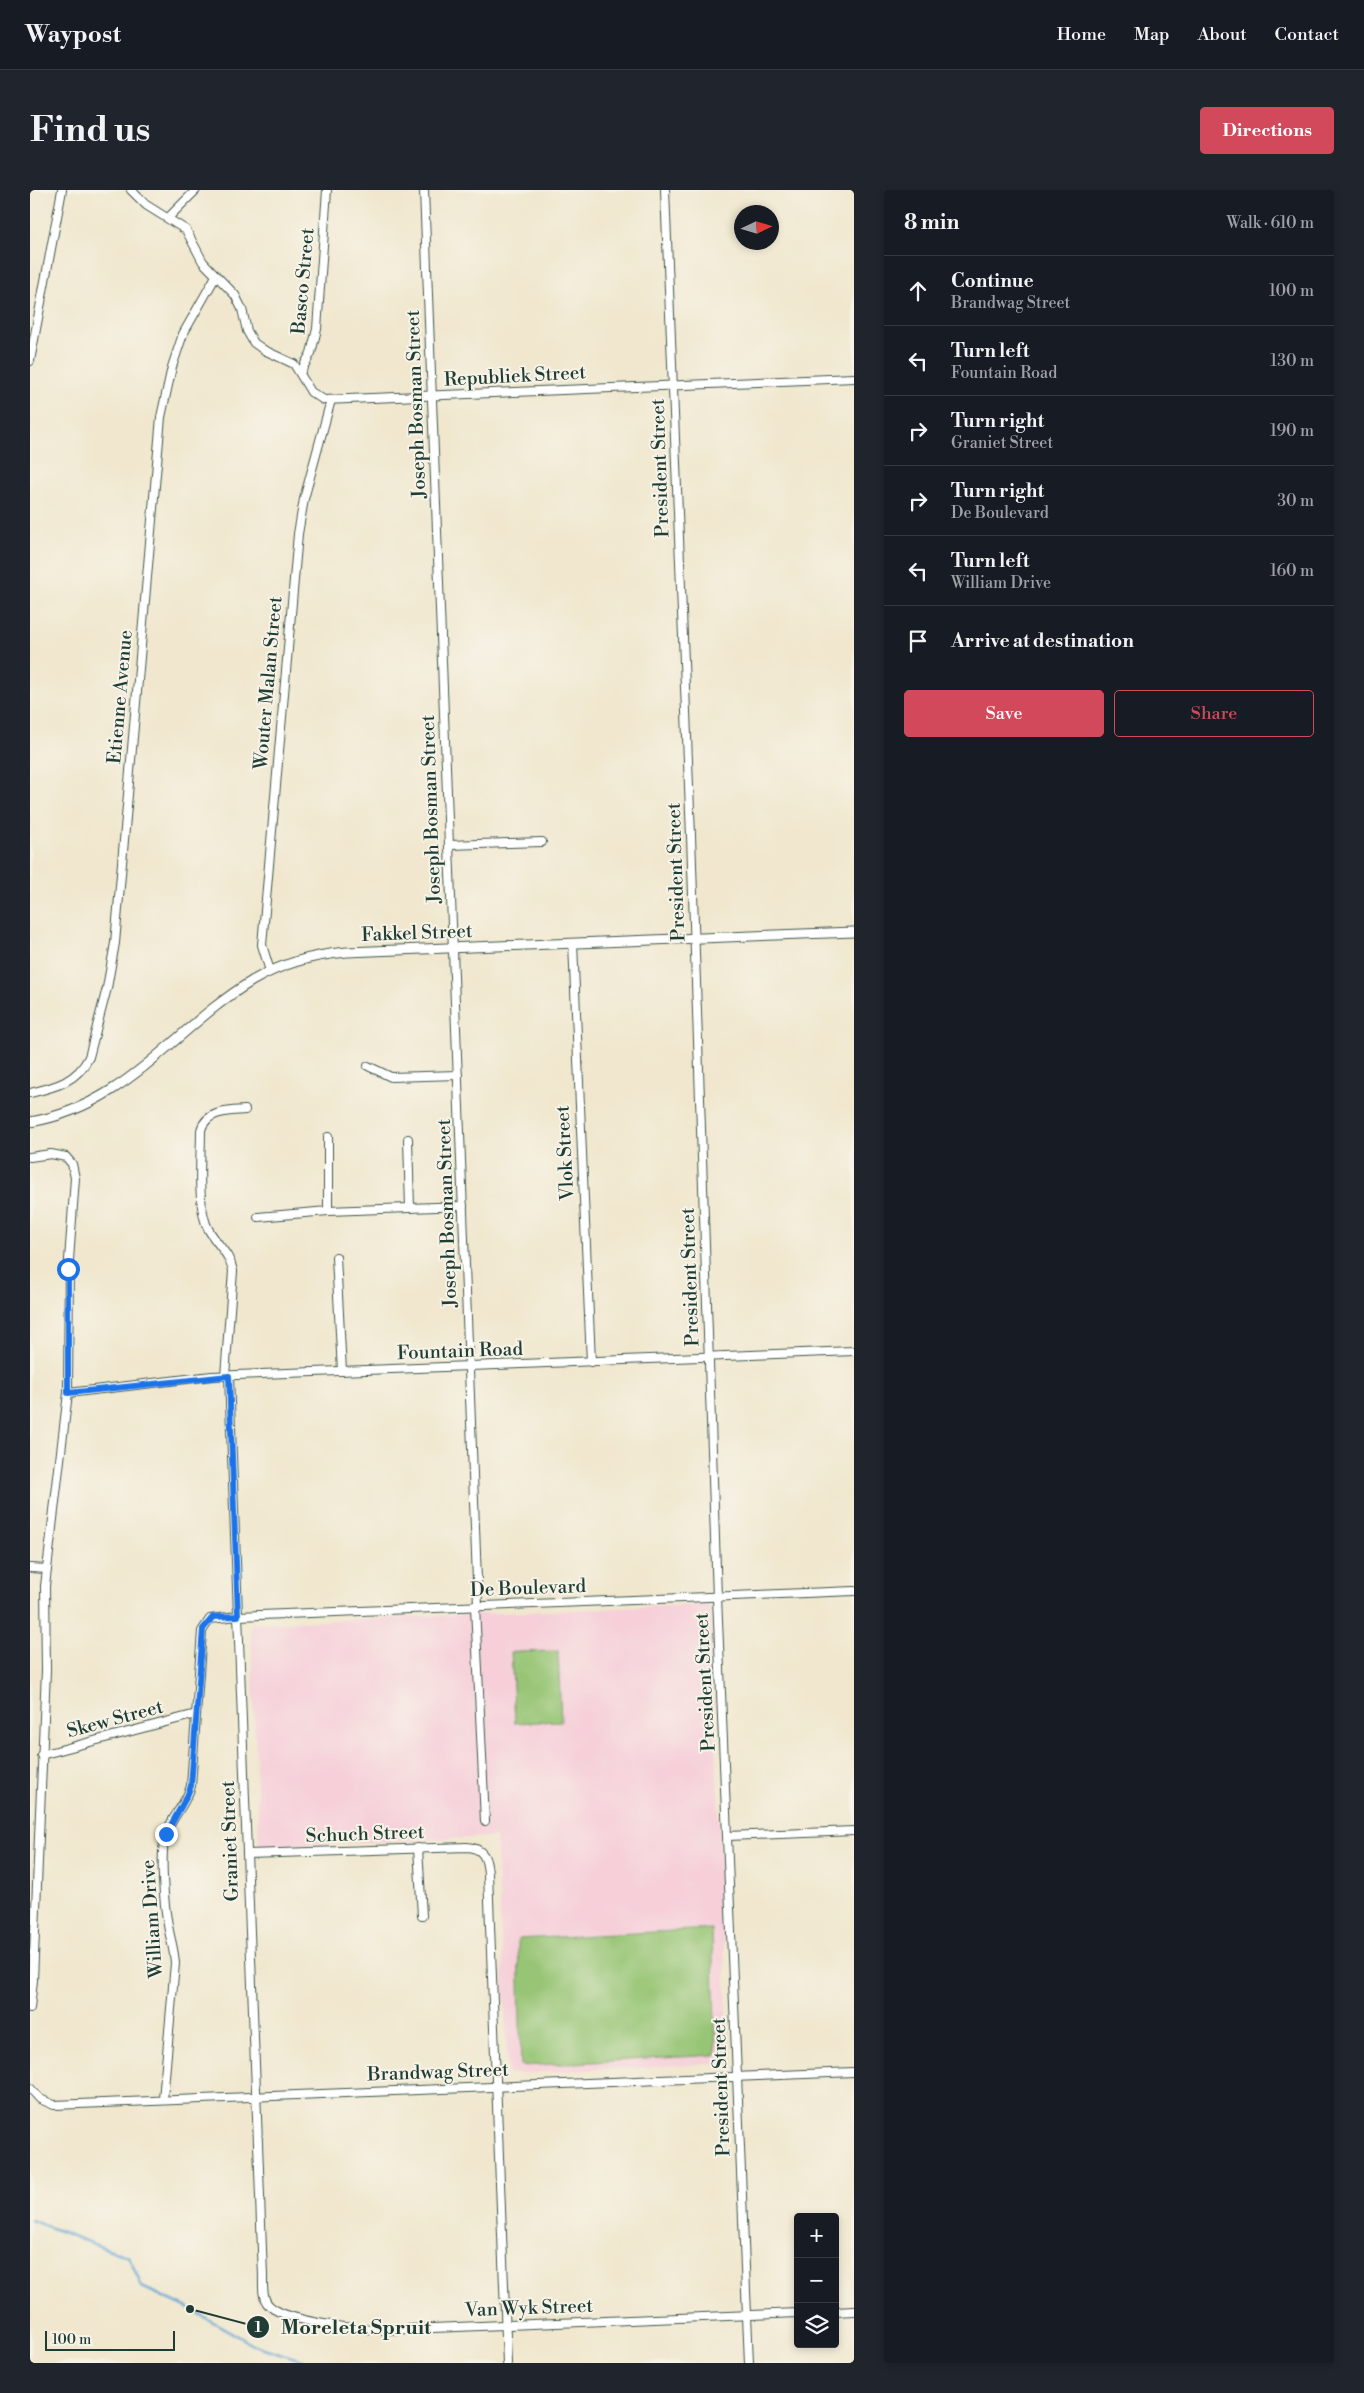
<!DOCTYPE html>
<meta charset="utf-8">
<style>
body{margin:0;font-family:"Libre Bodoni",serif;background:#20242c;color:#f1f3f6}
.controls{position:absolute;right:15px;bottom:15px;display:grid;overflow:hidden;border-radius:5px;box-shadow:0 2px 8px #0003}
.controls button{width:45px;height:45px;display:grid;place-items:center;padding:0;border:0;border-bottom:1px solid #363941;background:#171b24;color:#f1f3f6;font:25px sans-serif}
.compass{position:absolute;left:704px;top:15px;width:45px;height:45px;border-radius:50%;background:#171b24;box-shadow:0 2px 8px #0003;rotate:86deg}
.scale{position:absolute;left:15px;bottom:12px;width:130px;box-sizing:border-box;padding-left:5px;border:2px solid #1f3d34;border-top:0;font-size:14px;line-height:18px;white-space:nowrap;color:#1f3d34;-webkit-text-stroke:4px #f7f3e8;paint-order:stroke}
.stop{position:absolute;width:15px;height:15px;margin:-11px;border:4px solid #1a73e8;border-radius:50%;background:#fff}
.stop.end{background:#1a73e8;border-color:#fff;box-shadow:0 1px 5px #0008}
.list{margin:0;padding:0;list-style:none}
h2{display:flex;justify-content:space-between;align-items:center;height:65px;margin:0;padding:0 20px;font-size:21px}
h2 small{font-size:16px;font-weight:400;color:#9ea1a6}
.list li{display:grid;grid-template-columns:32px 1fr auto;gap:15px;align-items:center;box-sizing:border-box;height:70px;padding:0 20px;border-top:1px solid #363941}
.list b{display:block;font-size:19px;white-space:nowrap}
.list p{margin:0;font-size:16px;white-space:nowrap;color:#9ea1a6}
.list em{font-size:16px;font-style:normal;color:#9ea1a6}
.actions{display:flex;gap:10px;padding:15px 20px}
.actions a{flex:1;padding:11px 0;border:1px solid #d1495b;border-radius:5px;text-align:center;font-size:18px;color:#d1495b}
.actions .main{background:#d1495b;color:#fff}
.icon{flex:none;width:28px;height:28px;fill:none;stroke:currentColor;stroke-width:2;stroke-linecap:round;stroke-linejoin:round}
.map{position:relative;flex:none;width:824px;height:2173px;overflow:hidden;border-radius:5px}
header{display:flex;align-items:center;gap:30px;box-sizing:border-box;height:70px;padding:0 25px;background:#171b24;border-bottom:1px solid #363941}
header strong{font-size:24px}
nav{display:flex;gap:28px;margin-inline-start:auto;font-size:18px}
.intro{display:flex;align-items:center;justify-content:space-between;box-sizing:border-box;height:120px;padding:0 30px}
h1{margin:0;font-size:35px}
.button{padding:12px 22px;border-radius:5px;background:#d1495b;color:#fff;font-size:18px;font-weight:700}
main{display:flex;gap:30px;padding:0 30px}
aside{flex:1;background:#171b24;border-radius:5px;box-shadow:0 2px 8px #0003}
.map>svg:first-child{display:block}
</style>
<header>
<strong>Waypost</strong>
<nav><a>Home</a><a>Map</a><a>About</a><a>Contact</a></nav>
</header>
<div class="intro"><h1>Find us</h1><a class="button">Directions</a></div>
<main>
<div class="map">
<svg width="824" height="2173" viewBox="0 0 824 2173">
<rect width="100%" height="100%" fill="#f7f3e8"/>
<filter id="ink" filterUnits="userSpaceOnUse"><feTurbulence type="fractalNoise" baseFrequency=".02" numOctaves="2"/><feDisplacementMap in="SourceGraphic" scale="10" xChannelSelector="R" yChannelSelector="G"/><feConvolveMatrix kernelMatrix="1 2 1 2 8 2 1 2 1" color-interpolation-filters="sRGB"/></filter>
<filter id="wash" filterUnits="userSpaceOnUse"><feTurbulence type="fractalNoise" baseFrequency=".0096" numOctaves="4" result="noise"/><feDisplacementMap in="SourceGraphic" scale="20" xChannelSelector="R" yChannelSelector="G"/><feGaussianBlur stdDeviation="1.12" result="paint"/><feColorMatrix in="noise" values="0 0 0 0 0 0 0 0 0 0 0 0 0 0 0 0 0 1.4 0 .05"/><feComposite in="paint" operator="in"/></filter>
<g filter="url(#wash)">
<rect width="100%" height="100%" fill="#f0e7ce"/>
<polygon fill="#f6cfd9" points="680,1414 699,1873 478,1884 466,1647 229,1656 221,1434"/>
<g fill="#97c574" stroke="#5b8154">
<polygon points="528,1461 531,1531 485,1533 481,1462"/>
<polygon points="682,1739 686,1865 491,1876 488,1749"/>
</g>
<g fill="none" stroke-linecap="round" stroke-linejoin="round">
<polyline stroke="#5da4d3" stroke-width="2.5" points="0,2030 99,2067 112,2097 160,2119 224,2155 281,2173"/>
</g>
</g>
<g filter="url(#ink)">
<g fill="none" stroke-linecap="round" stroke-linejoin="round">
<g stroke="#3e564b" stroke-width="10">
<g id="minor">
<polyline points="101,0 116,15 156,40 173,72 205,105 212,119 217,141 224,153 234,160 264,174 281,202 294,210 824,188"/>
<polyline points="394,0 448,1416"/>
<polyline points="635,0 661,646 687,1407 719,2173"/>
<polyline points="138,28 166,0"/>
<polyline points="0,171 32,0"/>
<polyline points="270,183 281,163 287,139 297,0"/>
<polyline points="419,655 512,652"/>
<polyline points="543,753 561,1172"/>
<polyline points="240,781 232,755 268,344 274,309 301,210"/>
<polyline points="338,876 361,887 428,885"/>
<path d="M0,903C25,897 47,892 59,867L77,798L85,753L131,227L142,177L153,144L186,86"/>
<polyline points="298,947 298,1021"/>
<polyline points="378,949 380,1018"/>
<polyline points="0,967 21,964 36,967 42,974 45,988 39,1070 38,1203 15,1396 16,1480 3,1790 0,1818"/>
<polyline points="228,1027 298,1021 433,1016"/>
<polyline points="306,1067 312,1181"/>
<path d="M195,1186L203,1081C200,1062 182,1051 176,1034C167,1009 171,967 171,940C176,921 198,921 215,920"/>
<path d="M199,1186L233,2086C233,2095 232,2106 237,2113C250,2132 332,2140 355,2140L768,2123"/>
<polyline points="38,1203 182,1186 824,1161"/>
<polyline points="0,1378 17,1379"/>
<polyline points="445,1416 455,1631"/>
<polyline points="11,1565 166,1524"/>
<polyline points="698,1646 824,1641"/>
<polyline points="388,1658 392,1726"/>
<path d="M217,1664L437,1657C454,1658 457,1669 458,1684L477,2173"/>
<polyline points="0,1898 10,1909 24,1915 824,1882"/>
<path d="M133,1909L145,1773C144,1759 140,1748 138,1735C134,1716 130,1665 135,1647C140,1628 156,1615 161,1596L172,1441L180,1429L208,1426L824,1401"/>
<polyline points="805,2122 824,2121"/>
</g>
</g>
<g stroke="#3e564b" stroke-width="11">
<path id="tertiary" d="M0,932C97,916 144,838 222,791C252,773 283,765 317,762L824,742"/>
</g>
<use href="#minor" stroke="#fff" stroke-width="8"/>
<use href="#tertiary" stroke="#fff" stroke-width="9"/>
</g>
</g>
<g fill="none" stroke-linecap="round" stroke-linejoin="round" filter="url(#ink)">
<polyline stroke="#1a73e8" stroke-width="6" points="38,1079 38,1203 199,1186 208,1426 183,1427 173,1439 161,1596 157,1606 136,1644"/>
</g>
<g text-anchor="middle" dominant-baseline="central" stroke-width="4" stroke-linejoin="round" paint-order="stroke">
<g font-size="19" fill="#1f3d34" stroke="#f7f3e8">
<text transform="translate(273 91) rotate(-85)">Basco Street</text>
<text transform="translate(485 186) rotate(-3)">Republiek Street</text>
<text transform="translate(386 214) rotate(-92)">Joseph Bosman Street</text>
<text transform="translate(630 278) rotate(-92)">President Street</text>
<text transform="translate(238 493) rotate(-85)">Wouter Malan Street</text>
<text transform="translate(90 507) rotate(-85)">Etienne Avenue</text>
<text transform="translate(401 619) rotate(-92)">Joseph Bosman Street</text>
<text transform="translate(646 682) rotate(-92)">President Street</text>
<text transform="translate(387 743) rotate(-2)">Fakkel Street</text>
<text transform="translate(535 963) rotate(-93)">Vlok Street</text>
<text transform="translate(417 1023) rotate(-92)">Joseph Bosman Street</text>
<text transform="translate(660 1087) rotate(-92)">President Street</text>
<text transform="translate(430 1161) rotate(-2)">Fountain Road</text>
<text transform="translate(498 1398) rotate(-2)">De Boulevard</text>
<text transform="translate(675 1492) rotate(-93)">President Street</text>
<text transform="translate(85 1529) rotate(-15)">Skew Street</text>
<text transform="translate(335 1644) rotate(-2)">Schuch Street</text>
<text transform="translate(200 1651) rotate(-92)">Graniet Street</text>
<text transform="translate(122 1729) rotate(-94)">William Drive</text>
<text transform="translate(408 1882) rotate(-2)">Brandwag Street</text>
<text transform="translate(691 1897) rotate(-92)">President Street</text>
<text transform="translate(499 2118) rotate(-2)">Van Wyk Street</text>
</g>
</g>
<path fill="none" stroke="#1f3d34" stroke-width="2" d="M160 2119L228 2137"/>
<g fill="#1f3d34" stroke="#f7f3e8" stroke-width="2">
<circle cx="160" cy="2119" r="5"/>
<circle cx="228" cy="2137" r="12"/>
</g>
<g font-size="15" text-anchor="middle" font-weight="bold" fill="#fff">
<text x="228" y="2142">1</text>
</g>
<g font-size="20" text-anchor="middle" font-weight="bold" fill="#1f3d34" stroke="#f7f3e8" stroke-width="4" stroke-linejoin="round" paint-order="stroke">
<text x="326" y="2144">Moreleta Spruit</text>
</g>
</svg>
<div class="controls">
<button>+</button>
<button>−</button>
<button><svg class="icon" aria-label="layers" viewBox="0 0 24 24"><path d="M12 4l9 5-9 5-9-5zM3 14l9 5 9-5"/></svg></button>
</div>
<svg class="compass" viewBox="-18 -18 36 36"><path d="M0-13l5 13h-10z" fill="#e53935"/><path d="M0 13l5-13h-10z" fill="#9ea1a6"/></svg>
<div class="scale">100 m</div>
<div class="stop" style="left:38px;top:1079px"></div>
<div class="stop end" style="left:136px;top:1644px"></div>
</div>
<aside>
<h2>8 min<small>Walk · 610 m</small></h2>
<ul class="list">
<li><svg class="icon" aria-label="ahead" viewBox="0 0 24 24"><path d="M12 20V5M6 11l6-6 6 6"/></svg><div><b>Continue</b><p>Brandwag Street</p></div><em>100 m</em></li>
<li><svg class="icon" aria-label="left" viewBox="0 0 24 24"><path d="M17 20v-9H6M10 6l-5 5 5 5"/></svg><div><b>Turn left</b><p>Fountain Road</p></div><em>130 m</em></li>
<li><svg class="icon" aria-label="right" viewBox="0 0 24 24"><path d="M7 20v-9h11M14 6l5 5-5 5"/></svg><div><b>Turn right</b><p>Graniet Street</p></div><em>190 m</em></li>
<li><svg class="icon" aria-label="right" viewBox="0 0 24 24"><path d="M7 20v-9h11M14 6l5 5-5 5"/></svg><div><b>Turn right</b><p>De Boulevard</p></div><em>30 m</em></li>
<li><svg class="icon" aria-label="left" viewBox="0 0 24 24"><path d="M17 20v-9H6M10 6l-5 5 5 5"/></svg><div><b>Turn left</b><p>William Drive</p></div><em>160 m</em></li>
<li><svg class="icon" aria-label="arrive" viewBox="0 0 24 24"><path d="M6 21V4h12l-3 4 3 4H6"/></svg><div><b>Arrive at destination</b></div></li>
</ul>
<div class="actions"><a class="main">Save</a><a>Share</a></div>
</aside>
</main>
